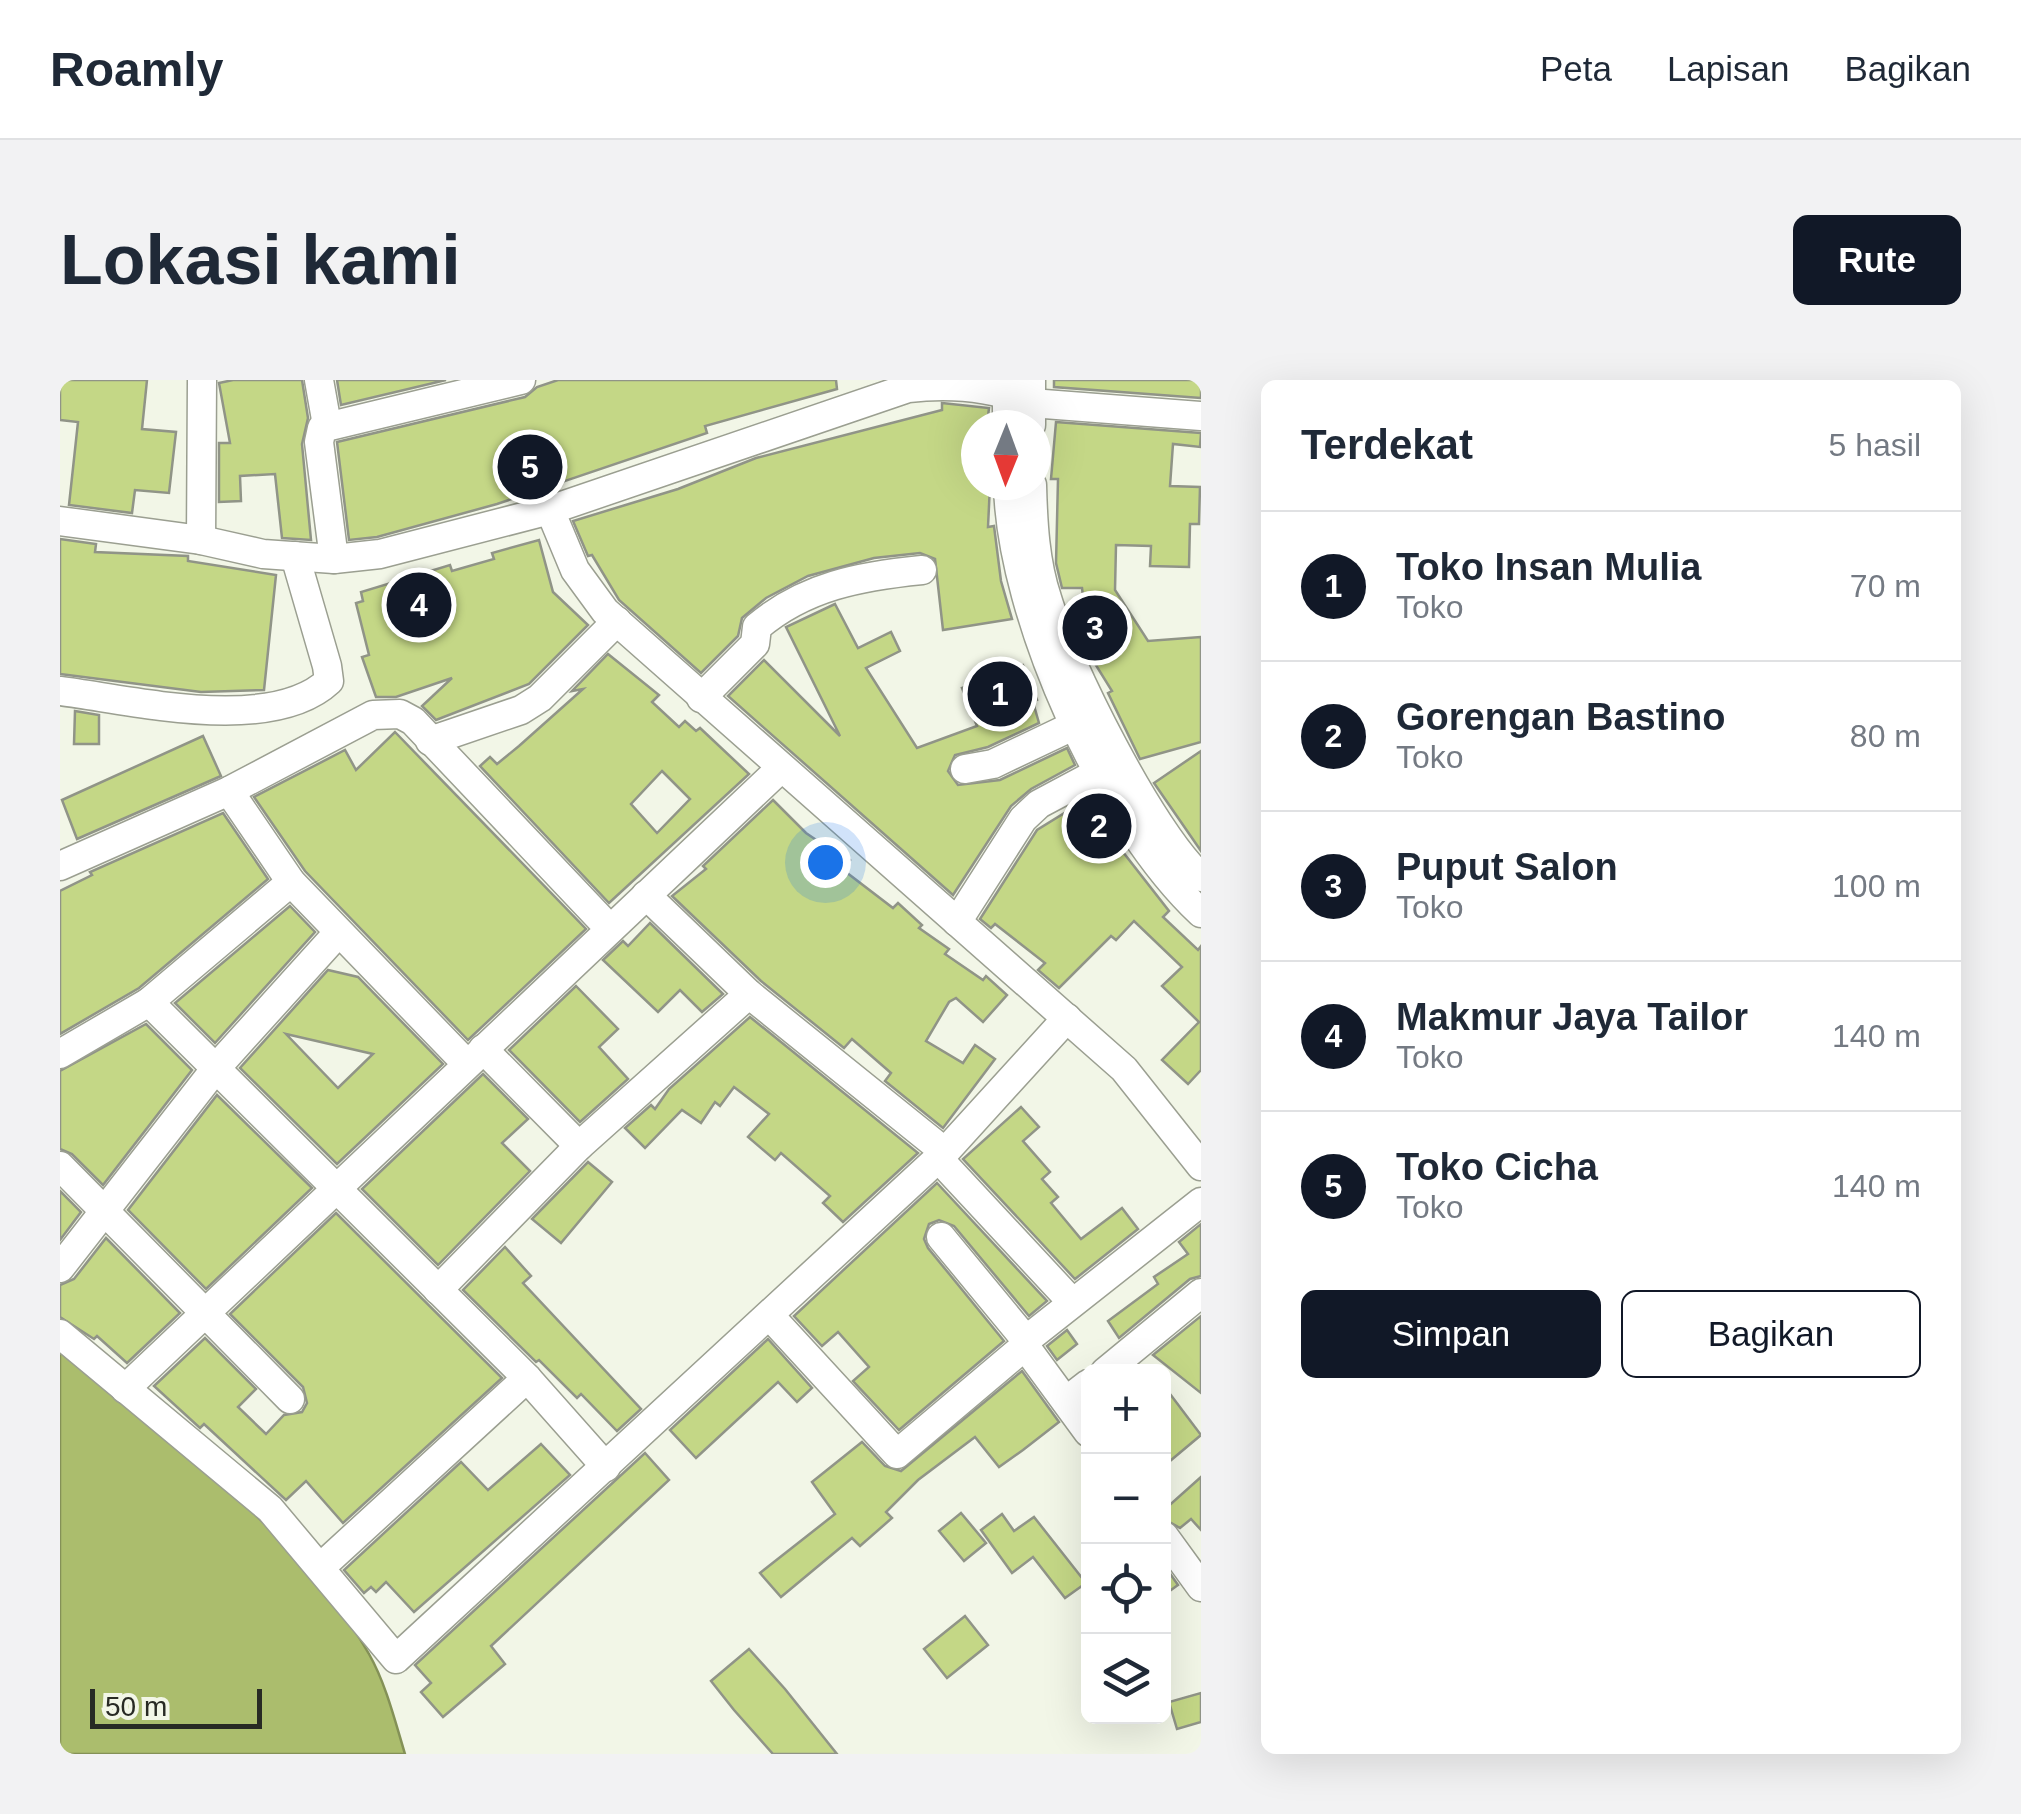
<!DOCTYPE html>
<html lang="id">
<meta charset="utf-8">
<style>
body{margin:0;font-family:Arial,sans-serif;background:#f2f2f3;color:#1f2937}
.controls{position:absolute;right:30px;bottom:30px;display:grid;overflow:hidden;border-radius:15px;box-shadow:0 10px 40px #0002}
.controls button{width:90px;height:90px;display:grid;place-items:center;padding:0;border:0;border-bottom:2px solid #e0e1e3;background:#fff;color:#1f2937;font:50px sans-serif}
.compass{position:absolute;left:901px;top:30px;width:90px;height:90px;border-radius:50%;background:#fff;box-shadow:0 10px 40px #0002;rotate:181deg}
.scale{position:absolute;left:30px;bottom:25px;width:172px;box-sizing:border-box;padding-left:10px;border:5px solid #282a24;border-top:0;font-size:28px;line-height:35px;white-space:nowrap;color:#282a24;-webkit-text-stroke:8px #f2f6e7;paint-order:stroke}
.you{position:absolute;left:765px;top:482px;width:35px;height:35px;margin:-25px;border:8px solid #fff;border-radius:50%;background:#1a73e8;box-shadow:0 0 0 15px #1a73e833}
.badge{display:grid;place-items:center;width:65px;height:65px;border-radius:50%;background:#111827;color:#fff;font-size:32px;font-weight:700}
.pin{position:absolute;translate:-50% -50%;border:5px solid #fff;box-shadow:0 2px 10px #0006}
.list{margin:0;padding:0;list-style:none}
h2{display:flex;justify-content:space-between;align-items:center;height:130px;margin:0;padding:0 40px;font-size:42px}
h2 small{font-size:32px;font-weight:400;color:#747a83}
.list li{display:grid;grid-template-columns:65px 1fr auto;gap:30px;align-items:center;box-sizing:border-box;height:150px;padding:0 40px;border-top:2px solid #e0e1e3}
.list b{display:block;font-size:38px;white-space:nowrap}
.list p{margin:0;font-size:32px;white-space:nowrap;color:#747a83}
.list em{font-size:32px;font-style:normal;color:#747a83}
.actions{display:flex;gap:20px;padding:30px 40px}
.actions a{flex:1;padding:22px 0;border:2px solid #111827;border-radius:15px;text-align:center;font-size:35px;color:#111827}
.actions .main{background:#111827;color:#fff}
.icon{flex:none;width:55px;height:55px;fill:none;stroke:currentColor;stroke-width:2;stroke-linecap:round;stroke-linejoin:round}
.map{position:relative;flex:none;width:1141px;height:1374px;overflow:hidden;border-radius:15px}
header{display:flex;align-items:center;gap:60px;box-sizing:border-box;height:140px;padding:0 50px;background:#fff;border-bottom:2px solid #e0e1e3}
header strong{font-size:48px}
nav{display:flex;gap:55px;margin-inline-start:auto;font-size:35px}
.intro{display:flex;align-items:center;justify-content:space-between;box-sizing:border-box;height:240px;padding:0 60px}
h1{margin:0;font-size:70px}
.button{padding:25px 45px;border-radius:15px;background:#111827;color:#fff;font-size:35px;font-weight:700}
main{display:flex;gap:60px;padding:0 60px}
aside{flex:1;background:#fff;border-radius:15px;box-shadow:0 10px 40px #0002}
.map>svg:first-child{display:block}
</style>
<header>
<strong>Roamly</strong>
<nav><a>Peta</a><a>Lapisan</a><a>Bagikan</a></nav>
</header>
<div class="intro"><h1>Lokasi kami</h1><a class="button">Rute</a></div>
<main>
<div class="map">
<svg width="1141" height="1374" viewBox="0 0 1141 1374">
<rect width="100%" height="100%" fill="#f2f6e7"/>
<path fill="#abbd6d" stroke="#849157" stroke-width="2.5" d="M0,970C105,1058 241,1154 309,1274C326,1304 335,1341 345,1374H0Z"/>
<g fill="#c4d786" stroke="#909487" stroke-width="2.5" fill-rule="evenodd">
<polygon points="0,0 87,0 82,49 116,52 109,113 75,110 72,133 9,125 18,42 0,40"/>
<polygon points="173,0 242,0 248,38 242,64 251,160 222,158 215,94 180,96 181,121 159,122 159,63 170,63 159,3"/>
<polygon points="277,0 386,0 281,25"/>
<polygon points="498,0 776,0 777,9 645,46 647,53 437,124 317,157 289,160 277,62 465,17 477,7"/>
<polygon points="994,0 1141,0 1141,18 994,7"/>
<polygon points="882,23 929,28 927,45 916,45 916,105 930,105 928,147 934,146 941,201 952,239 883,250 875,179 860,173 814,178 748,196 706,218 682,238 678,256 641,293 559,220 532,175 528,176 513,141 618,109 696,78 882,30"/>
<polygon points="996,42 1141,53 1140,67 1113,64 1110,106 1140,107 1139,144 1130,144 1129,187 1090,186 1091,166 1056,165 1055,210 1088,261 1141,257 1141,362 1080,379 1048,313 1052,311 1024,266 1016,246 1026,241 1022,208 1002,208 996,183 998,99 991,99"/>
<polygon points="0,159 36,164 35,172 128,176 128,181 216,195 204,310 141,312 0,294"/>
<polygon points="479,160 493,212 528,245 469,304 376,340 362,326 392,298 336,317 316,317 302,277 309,275 296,223 303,221 301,212 390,185 392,191 434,179 432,173"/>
<polygon points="775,224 798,268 831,252 840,271 806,288 857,368 917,346 902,308 963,285 977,320 973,322 979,343 928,367 895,375 888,391 898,405 940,400 1007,368 1015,385 971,409 951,426 893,515 668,316 704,280 780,356 726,247"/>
<path d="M548,274L599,315L592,322L619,347L625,341L636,351L640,348L689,394L549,523L420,386L430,377L437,384L459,366L523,309L512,311ZM602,391L630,419L597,453L571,424Z"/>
<polygon points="15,331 39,335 39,364 14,364"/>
<polygon points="335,352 526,549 408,660 245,491 194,417 285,370 296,390"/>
<polygon points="143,356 161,396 17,459 2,420"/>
<polygon points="1141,371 1141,471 1094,403"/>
<polygon points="1032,416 1050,446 1045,449 1109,531 1103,537 1138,570 1141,566 1141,690 1128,704 1102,680 1139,642 1102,606 1122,587 1074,541 1056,560 1051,556 999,608 978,590 985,583 935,544 931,548 920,539 977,450"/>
<polygon points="713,420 746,453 771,470 775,466 790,480 782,489 833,528 838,523 862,545 859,548 889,569 885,574 923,600 926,596 947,615 923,642 896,618 889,622 866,661 903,683 915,665 935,679 883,748 825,701 831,693 792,659 784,668 701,601 612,516 646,489 643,486"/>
<polygon points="163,433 208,499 79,608 0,654 0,511 32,495 30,492"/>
<polygon points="230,526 255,552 155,663 115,623"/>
<polygon points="590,543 663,614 642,632 620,610 598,632 543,580 563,561 568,566"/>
<path d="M268,590L298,597L383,684L277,784L180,688ZM226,654L313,674L278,708Z"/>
<polygon points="516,606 558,649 539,667 568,699 520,742 449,670"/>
<polygon points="690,637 858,773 783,842 763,823 770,816 721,773 715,780 688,757 709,734 674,707 660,726 655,722 641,743 622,730 585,768 565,748 591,725 595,729 609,709"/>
<polygon points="86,644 132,690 43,805 12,774 0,769 0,691"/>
<polygon points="423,694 468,739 442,763 470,791 378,885 302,809"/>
<polygon points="157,715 252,808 146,909 68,830"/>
<polygon points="961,727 979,747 963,761 990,792 982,799 998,817 991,823 1021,859 1062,828 1078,849 1015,899 903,779"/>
<polygon points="528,782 552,802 501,863 472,839"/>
<polygon points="877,803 987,921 969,936 894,846 879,840 869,844 864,859 868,868 944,961 839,1050 793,1001 809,987 778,952 762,966 734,936"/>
<polygon points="0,811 21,832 0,860"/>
<polygon points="276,833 442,998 283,1143 246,1101 226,1120 144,1044 140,1048 94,1006 145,958 196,1009 178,1027 206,1054 224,1035 242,1032 247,1023 243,1007 170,934"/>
<polygon points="1141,844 1141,896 1130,899 1059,958 1048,941 1098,904 1094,897 1128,874 1119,862"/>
<polygon points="46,858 120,933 67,983 37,956 34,959 0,937 0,905 14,899"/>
<polygon points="445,867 471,896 463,903 581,1029 557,1051 521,1014 517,1018 479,980 476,982 403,910"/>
<polygon points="1141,936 1141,1013 1093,975"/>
<polygon points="1007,950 1017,964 997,980 987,966"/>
<polygon points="708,959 752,1008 737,1022 718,1002 636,1078 610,1050"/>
<polygon points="962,991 999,1042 963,1070 939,1087 915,1057 858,1100 826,1132 832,1138 800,1166 792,1158 721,1217 700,1193 775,1134 752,1102 802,1062 825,1086 841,1091"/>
<polygon points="1104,1006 1141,1055 1104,1086"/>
<polygon points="481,1064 510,1095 354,1232 326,1202 316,1212 311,1207 304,1213 284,1190 401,1082 428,1110"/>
<polygon points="585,1073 609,1100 431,1266 445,1284 383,1337 361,1312 371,1303 355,1285"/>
<polygon points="1141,1097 1141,1150 1131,1139 1120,1148 1104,1139 1104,1130"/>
<polygon points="901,1133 926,1163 904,1181 879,1151"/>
<polygon points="942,1134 954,1151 974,1137 1026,1203 1005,1218 973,1177 952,1193 921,1150"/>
<polygon points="1104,1185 1118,1205 1104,1215"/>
<polygon points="905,1236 928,1265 887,1298 864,1269"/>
<polygon points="689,1269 725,1309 777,1374 713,1374 674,1330 651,1301"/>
<polygon points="1141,1313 1141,1342 1117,1349 1109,1322"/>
</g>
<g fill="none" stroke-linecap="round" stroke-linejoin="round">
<g stroke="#9b9f91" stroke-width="31">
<g id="minor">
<polyline points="259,0 267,45"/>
<polyline points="971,0 971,45"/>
<polyline points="947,45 947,0"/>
<path d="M948,105C951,237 1045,443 1141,533"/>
<path d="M972,105C973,143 975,182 987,218C1007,284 1092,454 1141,497"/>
<polyline points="490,130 515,190 545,231 1064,689 1141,786"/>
<path d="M0,141L141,160L203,174L274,179L320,174L490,130L848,8C891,3 931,6 971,23L1141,36"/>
<polyline points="141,160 142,0"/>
<polyline points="274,179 259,62 262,48 461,0"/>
<path d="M0,311C72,320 211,355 269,301L267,286L235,176"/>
<path d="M641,318L695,264L697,247C745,206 801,196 862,190"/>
<polyline points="370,361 461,330 480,318 557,241"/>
<polyline points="905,389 933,384 1017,344"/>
<polyline points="169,411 231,502 407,684"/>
<polyline points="0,486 169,411 313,335 340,334 353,341 550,549"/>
<polyline points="231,502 89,622 467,998 546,1087"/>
<polyline points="586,515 689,614 885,772"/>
<polyline points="897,542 963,439 979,424 1041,391"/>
<polyline points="423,669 519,766"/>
<polyline points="0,674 89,622"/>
<polyline points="878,778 1012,922"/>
<polyline points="0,786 230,1019"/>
<polyline points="881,857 966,960"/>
<polyline points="0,888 156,688 278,553"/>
<polyline points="378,910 519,766 689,614"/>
<polyline points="710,936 837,1074 965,966 966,960 1141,822"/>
<polyline points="0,954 210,1129 336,1279 885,772 1007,638"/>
<polyline points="965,966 1028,1052"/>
<polyline points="1045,992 1141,913"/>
<polyline points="65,1009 721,388"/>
<polyline points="1006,1021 1028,1004"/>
<polyline points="1104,1156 1141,1207"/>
<polyline points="261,1187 467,998"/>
</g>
</g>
<use href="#minor" stroke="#fff" stroke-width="28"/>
</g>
</svg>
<div class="controls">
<button>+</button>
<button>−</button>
<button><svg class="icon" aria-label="locate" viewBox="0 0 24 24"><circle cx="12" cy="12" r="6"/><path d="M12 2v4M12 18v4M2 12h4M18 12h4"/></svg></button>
<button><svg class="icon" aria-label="layers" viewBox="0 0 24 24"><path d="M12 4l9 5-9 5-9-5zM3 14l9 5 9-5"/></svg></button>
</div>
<svg class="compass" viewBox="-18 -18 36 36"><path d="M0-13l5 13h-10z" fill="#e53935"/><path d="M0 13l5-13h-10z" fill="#747a83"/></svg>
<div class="scale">50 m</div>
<div class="you"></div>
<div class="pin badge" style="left:940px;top:314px">1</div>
<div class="pin badge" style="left:1039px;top:446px">2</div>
<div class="pin badge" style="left:1035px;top:248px">3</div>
<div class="pin badge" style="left:359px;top:225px">4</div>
<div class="pin badge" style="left:470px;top:87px">5</div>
</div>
<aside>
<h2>Terdekat<small>5 hasil</small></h2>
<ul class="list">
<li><span class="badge">1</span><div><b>Toko Insan Mulia</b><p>Toko</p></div><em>70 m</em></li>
<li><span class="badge">2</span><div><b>Gorengan Bastino</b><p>Toko</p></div><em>80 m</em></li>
<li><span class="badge">3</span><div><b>Puput Salon</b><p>Toko</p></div><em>100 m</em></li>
<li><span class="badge">4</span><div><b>Makmur Jaya Tailor</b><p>Toko</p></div><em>140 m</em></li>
<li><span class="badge">5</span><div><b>Toko Cicha</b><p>Toko</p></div><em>140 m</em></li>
</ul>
<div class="actions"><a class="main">Simpan</a><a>Bagikan</a></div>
</aside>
</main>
